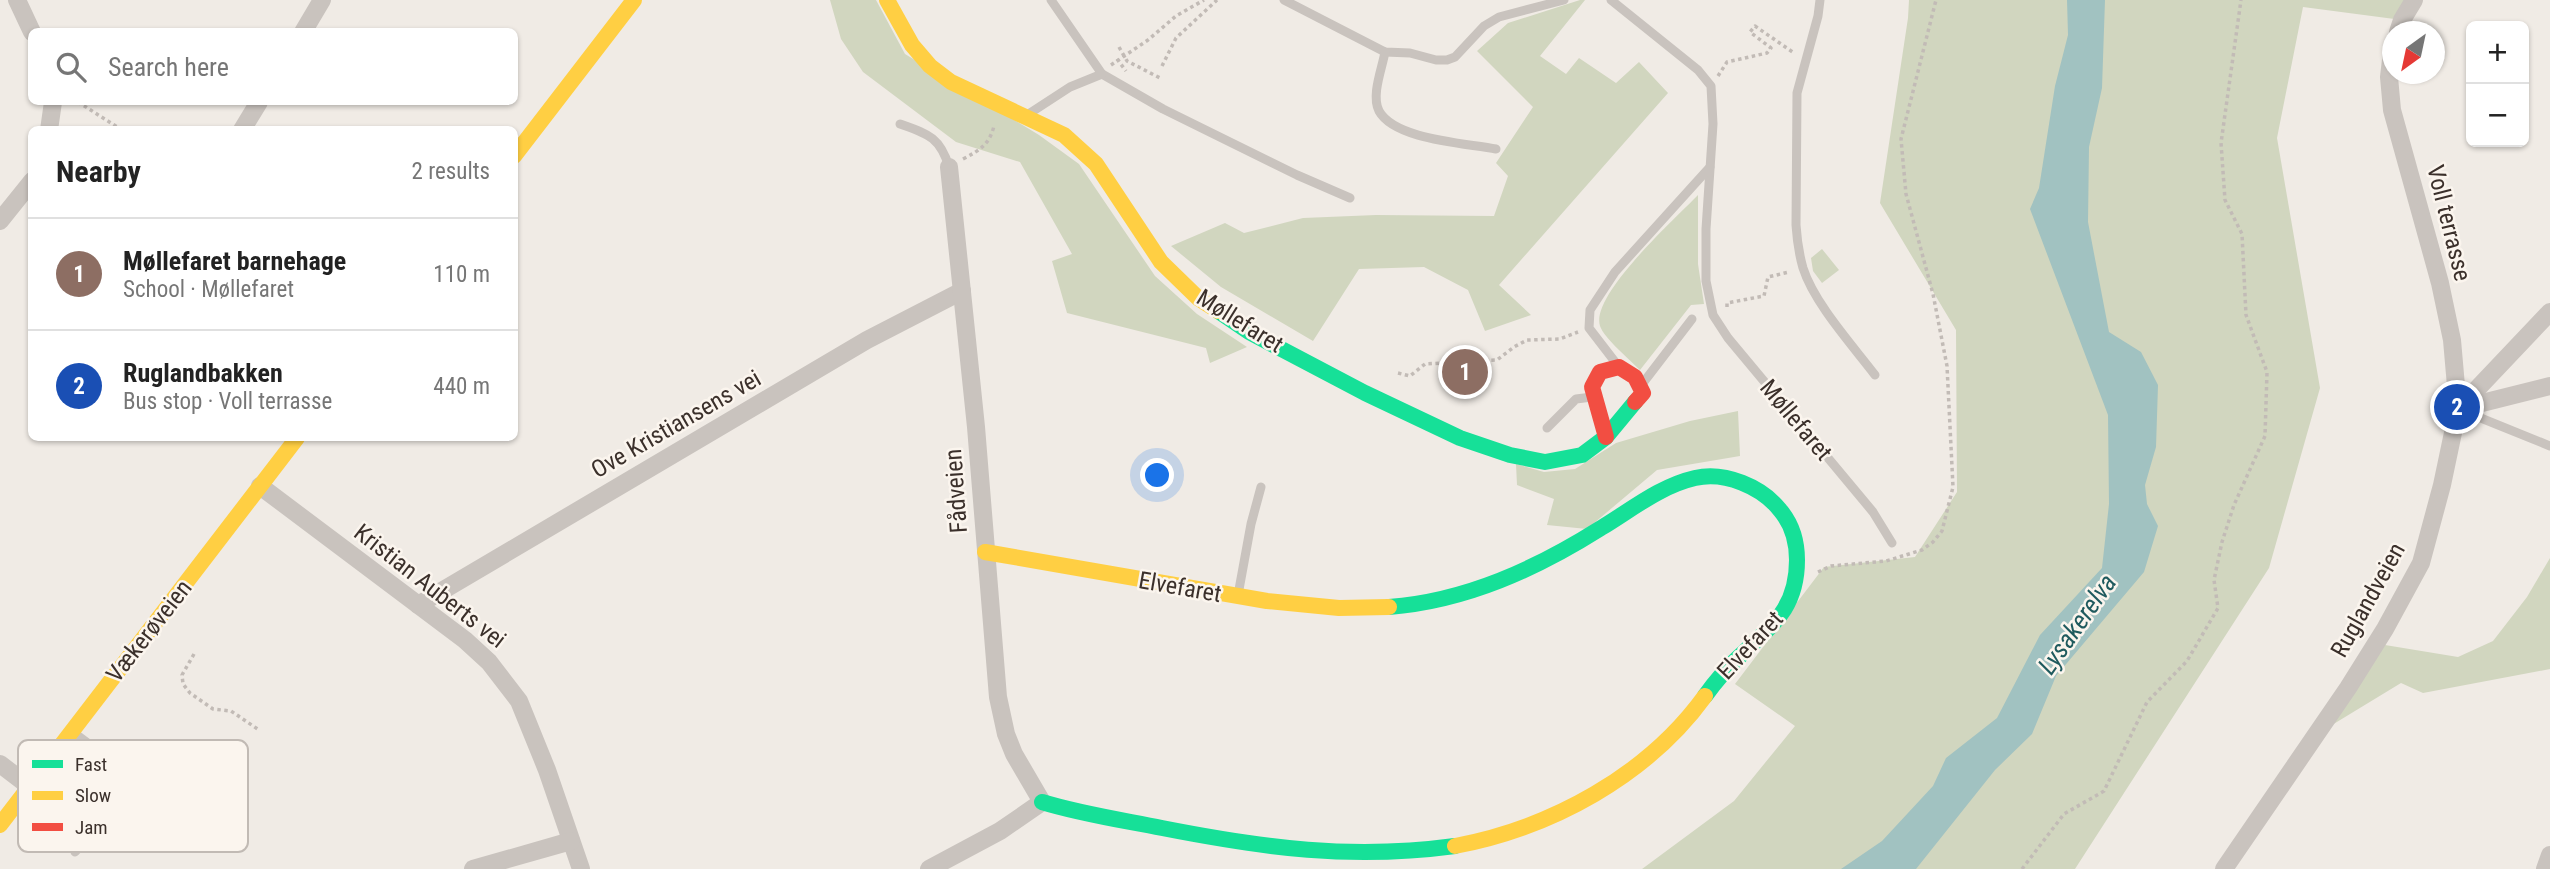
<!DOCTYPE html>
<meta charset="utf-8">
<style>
body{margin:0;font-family:"Roboto Condensed",sans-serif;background:#f6f6f6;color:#222}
.controls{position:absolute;right:21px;top:21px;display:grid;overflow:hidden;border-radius:10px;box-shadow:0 2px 5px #0004}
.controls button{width:63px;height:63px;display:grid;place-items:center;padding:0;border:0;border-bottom:2px solid #e0e0e0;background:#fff;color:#222;font:35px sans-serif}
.compass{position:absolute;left:2382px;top:21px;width:63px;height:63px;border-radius:50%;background:#fff;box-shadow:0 2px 5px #0004;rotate:213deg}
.you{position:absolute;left:1158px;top:476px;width:24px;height:24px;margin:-18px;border:5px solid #fff;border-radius:50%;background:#1a73e8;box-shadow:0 0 0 10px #1a73e833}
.badge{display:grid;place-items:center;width:46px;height:46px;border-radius:50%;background:#2563eb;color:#fff;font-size:23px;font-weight:700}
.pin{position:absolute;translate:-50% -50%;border:4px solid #fff;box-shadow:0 2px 7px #0006}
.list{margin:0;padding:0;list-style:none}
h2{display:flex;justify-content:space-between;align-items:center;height:91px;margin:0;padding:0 28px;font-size:30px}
h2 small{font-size:23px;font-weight:400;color:#767676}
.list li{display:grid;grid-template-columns:46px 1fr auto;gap:21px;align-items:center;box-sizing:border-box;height:112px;padding:0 28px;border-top:2px solid #e0e0e0}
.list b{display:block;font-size:26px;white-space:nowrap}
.list p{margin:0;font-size:23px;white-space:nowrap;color:#767676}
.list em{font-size:23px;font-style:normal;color:#767676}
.icon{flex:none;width:38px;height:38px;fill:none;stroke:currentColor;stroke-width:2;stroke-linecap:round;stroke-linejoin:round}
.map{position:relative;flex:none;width:2550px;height:869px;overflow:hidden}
.search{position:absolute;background:#fff;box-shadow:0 2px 5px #0004;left:28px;top:28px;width:490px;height:77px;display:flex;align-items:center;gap:18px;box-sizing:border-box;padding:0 24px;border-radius:10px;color:#767676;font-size:26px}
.panel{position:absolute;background:#fff;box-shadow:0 2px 5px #0004;left:28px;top:126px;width:490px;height:315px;border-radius:10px}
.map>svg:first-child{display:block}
</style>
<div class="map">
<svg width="2550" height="869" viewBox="0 0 2550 869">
<rect width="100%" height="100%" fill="#f0ebe5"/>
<g fill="#d1d6bf">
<polygon points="830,0 876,0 905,54 1039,135 1079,164 1155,276 1197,314 1247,347 1210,363 1206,348 1067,313 1052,261 1072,254 1020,162 956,142 863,72 841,39"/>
<polygon points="1580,0 1585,0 1540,56 1566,74 1579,58 1616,83 1639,62 1668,93 1499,285 1531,315 1485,331 1468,290 1424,267 1359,269 1313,341 1221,287 1171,246 1225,223 1244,233 1303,218 1376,215 1494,216 1508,176 1496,163 1533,107 1477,51 1508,23"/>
<polygon points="1909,0 2416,0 2402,20 2303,7 2277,138 2320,388 2269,568 2075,869 1642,869 1734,801 1795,726 1735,684 1824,567 1915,557 1957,492 1956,330 1880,203 1908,18"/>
<path d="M1698,195V264L1704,304L1691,305L1640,370C1630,360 1604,338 1600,326C1590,295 1676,218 1698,195Z"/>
<polygon points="1822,249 1839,270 1822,283 1813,271 1811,258"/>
<polygon points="1738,411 1740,456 1657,470 1587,529 1547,525 1554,499 1517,485 1516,464 1544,472 1575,469 1616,443 1690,421"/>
<polygon points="2550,558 2550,669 2423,693 2401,683 2327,728 2385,645 2458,657 2493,641 2527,597"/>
</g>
<polygon fill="#a1c2c1" points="2067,0 2105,0 2102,88 2089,147 2088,222 2109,332 2141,352 2158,385 2156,447 2145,485 2147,504 2158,526 2144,572 2056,676 2032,734 1995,770 1916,869 1841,869 1882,841 1933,786 1946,758 1997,718 2040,635 2102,568 2109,504 2108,415 2030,209 2039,188 2055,86 2068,35"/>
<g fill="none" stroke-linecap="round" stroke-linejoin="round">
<g stroke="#c2bbb6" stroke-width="3.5" stroke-dasharray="3.5 3.5" stroke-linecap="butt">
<polyline points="1117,59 1126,71"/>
<polyline points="1111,65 1148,40 1176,16 1204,0"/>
<polyline points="1162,66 1176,38 1217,0"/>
<polyline points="1718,76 1727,62 1767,53 1771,48 1750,32 1755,26 1794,53"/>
<polyline points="78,102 122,130"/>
<path d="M963,159C980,150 989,145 994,126"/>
<polyline points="1727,307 1727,303 1764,296 1768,277 1789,272"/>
<polyline points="1398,373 1410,376 1425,364 1497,360 1514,347 1527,340 1560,339 1578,332"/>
<polyline points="1818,572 1831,566 1886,561 1922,550 1933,542 1942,531 1953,487 1947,366 1933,294 1906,194 1901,139 1936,0"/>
<polyline points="194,654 182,675 183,684 190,693 213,709 231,711 259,730"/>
<polyline points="2022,869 2064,814 2104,791 2147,702 2187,661 2218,608 2214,580 2222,542 2234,505 2265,436 2267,372 2246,315 2242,234 2225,200 2221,143 2241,0"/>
</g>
<g stroke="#c9c3be" stroke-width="9">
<polyline points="1051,0 1102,74 1163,109 1297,175 1350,198"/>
<polyline points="1284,0 1385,52 1410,53 1436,60 1447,60 1455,57 1484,26 1499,17 1564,0"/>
<polyline points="1611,0 1698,70 1711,86 1713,124 1706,229 1706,281 1713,315 1728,338 1873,512 1892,543"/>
<path d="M1820,0L1818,16L1797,93L1796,225C1797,240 1799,254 1803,268C1814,303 1853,346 1875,375"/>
<path d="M1385,52C1382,69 1371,95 1379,111C1395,140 1466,143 1496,149"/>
<polyline points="1027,115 1070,87 1102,74"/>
<path d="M900,124C928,134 940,137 949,167"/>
<polyline points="1619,367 1589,328 1590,310 1615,272 1710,167"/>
<polyline points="1643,383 1692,319"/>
<polyline points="2461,410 2550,446"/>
<polyline points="1547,428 1576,399 1592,397"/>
<polyline points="1238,595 1251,524 1261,487"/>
<polyline points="73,732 120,767 126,778 124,799 75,852"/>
</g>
<g stroke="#c9c3be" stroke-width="18">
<polyline points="17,0 32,32"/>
<polyline points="303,32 322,0"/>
<polyline points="2398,32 2402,20 2414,0"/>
<polyline points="2392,51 2389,77 2392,110 2440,283 2452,340 2458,409 2550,386"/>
<polyline points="49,130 53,102"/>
<polyline points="242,130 259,102"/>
<polyline points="0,221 32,181"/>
<polyline points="260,486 465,640 489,662 519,701 547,770 581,869"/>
<polyline points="418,605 867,340 962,291"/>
<polyline points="0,764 29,786"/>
<polyline points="473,869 571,841"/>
<polyline points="929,869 1000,831 1042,802 1014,754 1006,734 998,697 976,427 949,167"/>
<polyline points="2224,869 2348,688 2385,629 2421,563 2442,485 2458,409 2550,312"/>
<polyline points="2545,869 2550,855"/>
</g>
<g stroke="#16e098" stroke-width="16">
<polyline points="1218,311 1249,332 1365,393 1460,438 1510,455 1545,462 1582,455 1606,437 1635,402"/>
<path d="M1389,607C1466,601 1536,569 1601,528C1631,510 1660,486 1695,478C1725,471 1762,487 1780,510C1792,524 1797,542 1797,560C1797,609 1772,625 1740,656C1727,668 1715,682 1705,696"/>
<path d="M1042,802C1081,814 1122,820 1162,828C1264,848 1351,860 1455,846"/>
</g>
<g stroke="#ffcf43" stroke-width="16">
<polyline points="887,0 912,45 930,66 951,82 1064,135 1096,164 1161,262 1198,298 1218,311"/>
<polyline points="514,156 634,0"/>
<polyline points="985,552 1267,601 1339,608 1389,607"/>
<polyline points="0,825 297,438"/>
<path d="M1455,846C1551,828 1647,776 1705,696"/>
</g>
<polyline stroke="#f24e42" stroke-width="16" points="1606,437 1592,387 1600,372 1619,367 1635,377 1643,393 1635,402"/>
<polyline stroke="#c2bbb6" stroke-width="3.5" stroke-dasharray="3.5 3.5" stroke-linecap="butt" points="1119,47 1127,61 1162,79"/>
</g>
<g text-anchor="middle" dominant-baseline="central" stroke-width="5" stroke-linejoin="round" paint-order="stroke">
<g font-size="24" fill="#3b302b" stroke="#fbf5ee">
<text transform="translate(2449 223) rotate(76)">Voll terrasse</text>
<text transform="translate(1240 321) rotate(32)">Møllefaret</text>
<text transform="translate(1796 420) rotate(50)">Møllefaret</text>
<text transform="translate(676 424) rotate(-30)">Ove Kristiansens vei</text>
<text transform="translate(956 491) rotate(-94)">Fådveien</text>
<text transform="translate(430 586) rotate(38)">Kristian Auberts vei</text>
<text transform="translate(1180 587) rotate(10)">Elvefaret</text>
<text transform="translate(2368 600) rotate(-61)">Ruglandveien</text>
<text transform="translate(149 631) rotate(-52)">Vækerøveien</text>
<text transform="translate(1750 645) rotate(-47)">Elvefaret</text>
</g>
<g font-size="26" font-style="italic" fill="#1f5a5e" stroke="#fbf5ee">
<text transform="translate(2077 624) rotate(-55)">Lysakerelva</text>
</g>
</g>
<rect x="18" y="740" width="230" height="112" rx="10" fill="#fbf5ee" stroke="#c1bab4" stroke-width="2"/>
<rect x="32" y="760" width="31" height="8" fill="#16e098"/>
<rect x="32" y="791" width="31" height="9" fill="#ffcf43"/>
<rect x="32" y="823" width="31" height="8" fill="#f24e42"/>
<g font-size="19" fill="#3b302b">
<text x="75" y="771">Fast</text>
<text x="75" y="802">Slow</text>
<text x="75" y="834">Jam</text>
</g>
</svg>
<div class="controls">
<button>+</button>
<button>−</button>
</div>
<svg class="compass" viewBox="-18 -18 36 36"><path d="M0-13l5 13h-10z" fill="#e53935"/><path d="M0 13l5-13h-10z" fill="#767676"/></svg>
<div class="you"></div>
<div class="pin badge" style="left:1465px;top:372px;background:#8d6e63">1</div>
<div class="pin badge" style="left:2457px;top:407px;background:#1a4fb4">2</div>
<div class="search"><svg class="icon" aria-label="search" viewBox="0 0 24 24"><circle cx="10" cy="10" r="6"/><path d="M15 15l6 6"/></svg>Search here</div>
<section class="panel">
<h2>Nearby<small>2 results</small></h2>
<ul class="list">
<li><span class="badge" style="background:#8d6e63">1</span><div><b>Møllefaret barnehage</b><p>School · Møllefaret</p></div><em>110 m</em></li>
<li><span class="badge" style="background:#1a4fb4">2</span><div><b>Ruglandbakken</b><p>Bus stop · Voll terrasse</p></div><em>440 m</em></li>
</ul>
</section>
</div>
